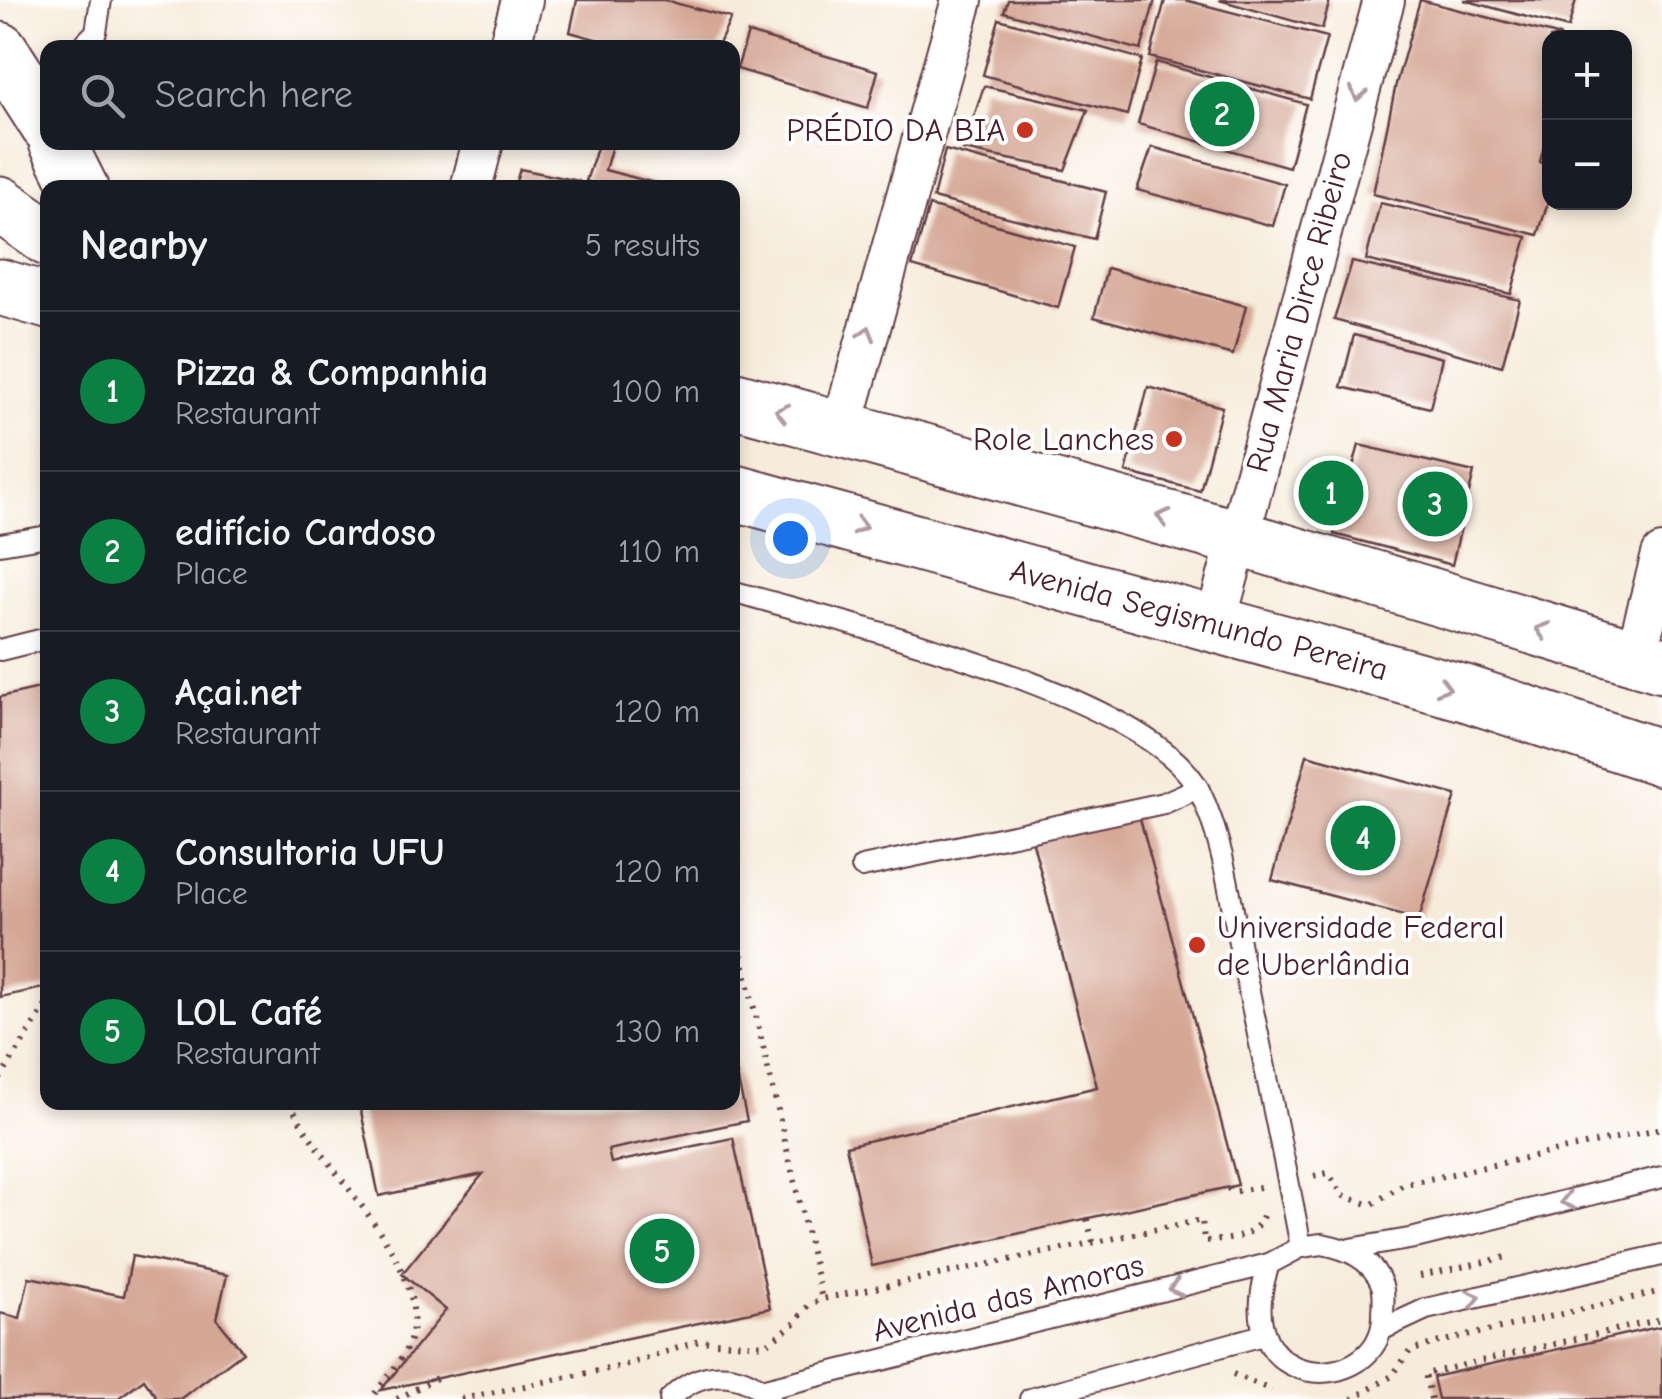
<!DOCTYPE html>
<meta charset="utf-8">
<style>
body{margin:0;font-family:"Comic Neue",sans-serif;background:#242831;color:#f1f3f6}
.controls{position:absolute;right:30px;top:30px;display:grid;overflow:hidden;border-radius:20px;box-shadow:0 5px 15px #0003}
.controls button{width:90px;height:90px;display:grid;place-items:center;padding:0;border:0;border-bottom:2px solid #363941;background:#171b24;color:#f1f3f6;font:50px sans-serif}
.you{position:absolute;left:790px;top:538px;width:35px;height:35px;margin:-25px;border:8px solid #fff;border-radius:50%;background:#1a73e8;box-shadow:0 0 0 15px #1a73e833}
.badge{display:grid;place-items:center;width:65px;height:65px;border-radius:50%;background:#0b8043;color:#fff;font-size:32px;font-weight:700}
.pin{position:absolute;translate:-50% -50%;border:5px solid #fff;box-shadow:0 2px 10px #0006}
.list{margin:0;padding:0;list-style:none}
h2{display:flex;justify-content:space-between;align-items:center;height:130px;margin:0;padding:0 40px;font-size:42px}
h2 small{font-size:32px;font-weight:400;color:#9ea1a6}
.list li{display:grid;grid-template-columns:65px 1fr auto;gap:30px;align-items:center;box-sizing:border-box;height:160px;padding:0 40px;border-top:2px solid #363941}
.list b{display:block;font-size:38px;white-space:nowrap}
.list p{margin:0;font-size:32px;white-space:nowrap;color:#9ea1a6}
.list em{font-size:32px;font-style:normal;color:#9ea1a6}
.icon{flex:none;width:55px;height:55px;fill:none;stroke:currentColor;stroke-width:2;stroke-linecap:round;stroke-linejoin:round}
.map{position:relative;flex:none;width:1662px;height:1399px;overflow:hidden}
.search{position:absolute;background:#171b24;box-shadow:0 5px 15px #0003;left:40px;top:40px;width:700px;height:110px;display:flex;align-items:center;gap:25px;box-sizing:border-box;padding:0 35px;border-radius:20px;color:#9ea1a6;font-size:38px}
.panel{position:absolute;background:#171b24;box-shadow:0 5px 15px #0003;left:40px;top:180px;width:700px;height:930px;border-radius:20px}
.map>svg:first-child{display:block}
</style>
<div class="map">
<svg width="1662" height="1399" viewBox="0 0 1662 1399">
<rect width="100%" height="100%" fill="#fff"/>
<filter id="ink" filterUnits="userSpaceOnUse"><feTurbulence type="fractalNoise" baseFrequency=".01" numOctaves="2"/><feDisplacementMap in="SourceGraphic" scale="20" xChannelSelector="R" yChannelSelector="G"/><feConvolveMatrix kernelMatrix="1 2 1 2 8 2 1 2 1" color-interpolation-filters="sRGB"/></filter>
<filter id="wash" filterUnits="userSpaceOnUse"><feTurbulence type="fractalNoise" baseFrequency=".0048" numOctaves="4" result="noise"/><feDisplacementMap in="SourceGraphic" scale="40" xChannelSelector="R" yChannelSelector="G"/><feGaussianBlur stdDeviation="2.25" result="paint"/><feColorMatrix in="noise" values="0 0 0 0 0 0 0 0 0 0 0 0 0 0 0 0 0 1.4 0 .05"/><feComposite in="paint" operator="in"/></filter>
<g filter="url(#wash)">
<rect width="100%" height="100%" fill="#f7ecdb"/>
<g id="blocks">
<g fill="#d5a795">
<polygon points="577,0 664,0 731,18 717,48 628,48 570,32"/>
<polygon points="1008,0 1155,0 1141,50 1004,12"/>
<polygon points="1165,0 1185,0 1327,37 1310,99 1150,57"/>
<polygon points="1219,0 1330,0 1322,29"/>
<polygon points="1420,0 1561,36 1550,38 1550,123 1540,162 1550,168 1550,195 1538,235 1373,194 1396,84"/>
<polygon points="1464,0 1576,0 1568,28"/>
<polygon points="999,19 1142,59 1127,115 983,75"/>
<polygon points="748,33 878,71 868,108 737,69"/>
<polygon points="1156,62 1306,104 1289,167 1138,124"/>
<polygon points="984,86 1088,110 1065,170 963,150"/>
<polygon points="599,142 613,142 605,170 674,188 605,188 586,181"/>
<polygon points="1152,147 1285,184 1273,226 1137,190"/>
<polygon points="945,150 1106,192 1094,239 933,198"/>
<polygon points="520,169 579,181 578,188 514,188"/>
<polygon points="1380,203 1527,237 1511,294 1366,260"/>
<polygon points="929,206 1075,247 1058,308 912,266"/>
<polygon points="1352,262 1520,300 1502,366 1334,320"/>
<polygon points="1107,268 1246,306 1233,355 1094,317"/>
<polygon points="1354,335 1442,358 1430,408 1341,387"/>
<polygon points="1148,387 1222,407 1200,491 1126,472"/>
<polygon points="1359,445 1474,472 1452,565 1334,534"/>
<polygon points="48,686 48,987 0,997 0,697"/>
<polygon points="1307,755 1456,795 1419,919 1272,880"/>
<polygon points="1138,811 1238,1185 872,1266 846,1146 1097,1087 1032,839"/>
<polygon points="734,1062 747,1121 608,1150 611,1163 733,1138 770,1308 381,1390 446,1310 402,1274 483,1174 379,1196 359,1102 732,1102"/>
<polygon points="132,1256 227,1275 217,1319 243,1352 180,1399 158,1399 144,1379 117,1399 0,1399 0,1313 20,1318 29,1277 124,1296"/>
<polygon points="1662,1326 1662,1399 1438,1399 1433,1377"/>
</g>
</g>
</g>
<g filter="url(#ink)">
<use href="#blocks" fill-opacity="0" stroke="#643e45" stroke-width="2.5"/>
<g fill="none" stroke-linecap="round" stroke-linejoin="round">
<g stroke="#643e45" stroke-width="24">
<g id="service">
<polyline points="80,48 96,32 101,0"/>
<polyline points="0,544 48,536"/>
<path d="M732,591C837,622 1150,694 1199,790C1224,840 1231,904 1242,958C1262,1054 1283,1151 1301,1247"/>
<polyline points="0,650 48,638"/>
<polyline points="862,867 1164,803 1198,788"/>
<path d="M1322,1244C1348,1249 1372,1259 1382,1285C1385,1295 1383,1306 1383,1316C1381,1398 1223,1397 1269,1264L1301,1247Z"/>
<polyline points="1350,1249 1415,1238 1662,1177"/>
<polyline points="1383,1329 1426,1309 1662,1255"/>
<polyline points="761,1390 1269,1264"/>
<path d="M670,1399C699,1369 739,1367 769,1397"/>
<polyline points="1030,1399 1263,1335"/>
</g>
</g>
<g stroke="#643e45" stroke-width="44">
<g id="minor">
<polyline points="509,48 522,0"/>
<polyline points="471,188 483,142"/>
<polyline points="842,427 962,0"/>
<polyline points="1215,624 1384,0"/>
<polyline points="1635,658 1662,555"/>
</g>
</g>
<g stroke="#643e45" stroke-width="59">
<g id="secondary">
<polyline points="0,50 48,125"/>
<polyline points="57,142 80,188"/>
<polyline points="0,204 48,238"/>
<polyline points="0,287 48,301"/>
<polyline points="732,399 1238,538 1662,665"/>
<polyline points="732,492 1465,693 1662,758"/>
</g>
</g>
<g stroke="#643e45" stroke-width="6" stroke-dasharray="2.5 8" stroke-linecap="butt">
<polyline points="732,914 822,1299"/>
<polyline points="0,1079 48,1002"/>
<path d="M290,1102C318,1168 435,1264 410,1340C402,1362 384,1380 371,1399"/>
<polyline points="1314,1176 1328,1173 1344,1196 1371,1205 1402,1185 1662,1128"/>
<polyline points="1228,1188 1232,1192 1260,1187"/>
<polyline points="1087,1219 1093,1242"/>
<polyline points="1420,1276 1507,1257"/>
<polyline points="1233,1374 1272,1390"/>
<polyline points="397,1399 442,1375"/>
<path d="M461,1399L627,1365L699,1341L765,1345L794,1324L809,1305L822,1299L1202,1220L1204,1241C1228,1240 1256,1239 1264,1213"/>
<polyline points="1352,1399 1392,1376 1410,1351 1435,1343 1662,1291"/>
<polyline points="1431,1399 1425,1374 1662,1319"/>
</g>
<use href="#service" stroke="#fff" stroke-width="20"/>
<use href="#minor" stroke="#fff" stroke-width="40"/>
<use href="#secondary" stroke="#fff" stroke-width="55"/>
</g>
<defs><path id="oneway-chevron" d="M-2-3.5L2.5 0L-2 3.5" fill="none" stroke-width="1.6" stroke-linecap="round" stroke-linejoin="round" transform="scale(2.5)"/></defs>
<g stroke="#ae9aa0">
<use href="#oneway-chevron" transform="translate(1358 94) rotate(105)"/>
<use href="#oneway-chevron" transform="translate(867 333) rotate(-74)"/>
<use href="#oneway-chevron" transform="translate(782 412) rotate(-166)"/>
<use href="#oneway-chevron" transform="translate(1163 517) rotate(-164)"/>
<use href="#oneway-chevron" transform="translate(860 526) rotate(15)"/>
<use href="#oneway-chevron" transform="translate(1542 630) rotate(-163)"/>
<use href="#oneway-chevron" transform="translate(1444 687) rotate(15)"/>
<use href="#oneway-chevron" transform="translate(1567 1201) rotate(166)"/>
<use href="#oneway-chevron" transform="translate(1175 1288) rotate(166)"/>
<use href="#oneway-chevron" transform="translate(1474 1298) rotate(-13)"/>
</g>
</g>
<g fill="#c8321e" stroke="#fff" stroke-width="4">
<circle cx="1025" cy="130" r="10"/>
<circle cx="1174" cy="439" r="10"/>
<circle cx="1197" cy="945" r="10"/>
</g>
<g text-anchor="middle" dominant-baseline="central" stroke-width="8" stroke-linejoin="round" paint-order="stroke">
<g font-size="32" fill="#4a1f2b" stroke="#fff" text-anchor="end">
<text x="1005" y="130">PRÉDIO DA BIA</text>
<text x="1154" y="439">Role Lanches</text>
<text x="1217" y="927" text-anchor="start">Universidade Federal<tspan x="1217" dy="37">de Uberlândia</tspan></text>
</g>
<g font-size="32" fill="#4a1f2b" stroke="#fff">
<text transform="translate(1299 312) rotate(-75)">Rua Maria Dirce Ribeiro</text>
<text transform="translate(1199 620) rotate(15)">Avenida Segismundo Pereira</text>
<text transform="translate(1008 1298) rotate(-14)">Avenida das Amoras</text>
</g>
</g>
</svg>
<div class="controls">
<button>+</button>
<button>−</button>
</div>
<div class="you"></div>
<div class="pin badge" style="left:1331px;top:493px">1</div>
<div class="pin badge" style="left:1222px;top:114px">2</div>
<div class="pin badge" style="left:1435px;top:504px">3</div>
<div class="pin badge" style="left:1363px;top:838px">4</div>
<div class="pin badge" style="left:662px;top:1251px">5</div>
<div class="search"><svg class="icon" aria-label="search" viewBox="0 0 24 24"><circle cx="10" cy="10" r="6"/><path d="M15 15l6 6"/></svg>Search here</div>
<section class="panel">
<h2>Nearby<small>5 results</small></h2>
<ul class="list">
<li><span class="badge">1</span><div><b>Pizza &amp; Companhia</b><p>Restaurant</p></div><em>100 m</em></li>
<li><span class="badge">2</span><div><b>edifício Cardoso</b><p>Place</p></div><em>110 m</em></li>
<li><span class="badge">3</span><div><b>Açai.net</b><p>Restaurant</p></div><em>120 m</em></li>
<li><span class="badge">4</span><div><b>Consultoria UFU</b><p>Place</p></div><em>120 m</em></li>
<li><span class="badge">5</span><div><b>LOL Café</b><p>Restaurant</p></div><em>130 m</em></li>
</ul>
</section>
</div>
